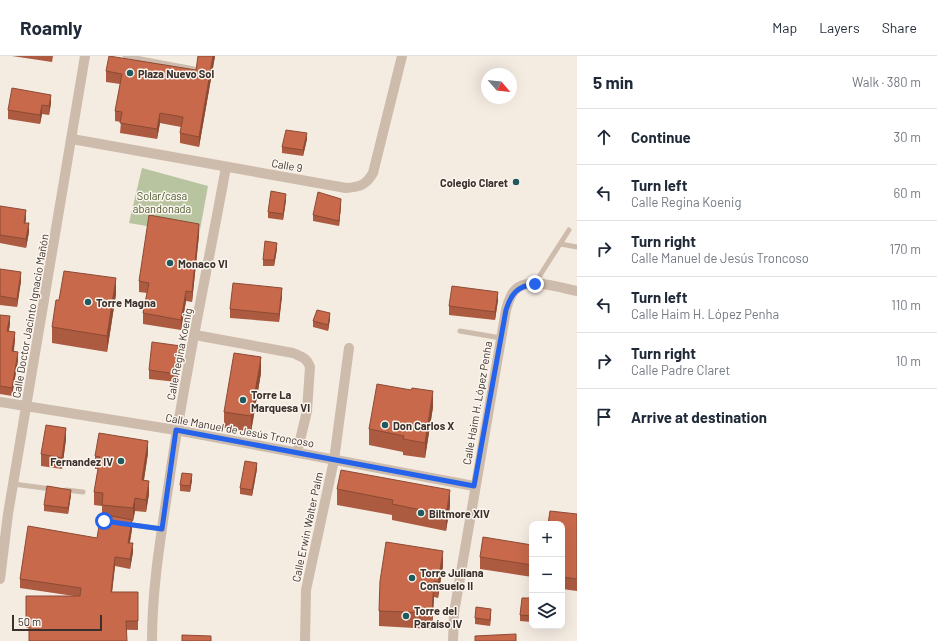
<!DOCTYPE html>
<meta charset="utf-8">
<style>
body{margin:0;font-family:Barlow,sans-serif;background:#f6f6f7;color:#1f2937}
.controls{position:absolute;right:12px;bottom:12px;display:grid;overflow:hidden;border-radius:8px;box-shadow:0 4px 16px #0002}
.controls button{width:36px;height:36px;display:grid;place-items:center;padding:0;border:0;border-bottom:1px solid #e0e1e3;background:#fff;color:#1f2937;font:20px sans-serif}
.compass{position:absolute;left:481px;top:12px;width:36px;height:36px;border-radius:50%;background:#fff;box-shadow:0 4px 16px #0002;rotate:118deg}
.scale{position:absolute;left:12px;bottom:10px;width:90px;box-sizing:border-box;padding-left:4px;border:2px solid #3b302b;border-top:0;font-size:11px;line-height:14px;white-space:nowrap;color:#3b302b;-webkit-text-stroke:3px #fbf5ee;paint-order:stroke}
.stop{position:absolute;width:12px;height:12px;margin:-9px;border:3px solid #2563eb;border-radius:50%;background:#fff}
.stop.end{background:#2563eb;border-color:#fff;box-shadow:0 1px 4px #0008}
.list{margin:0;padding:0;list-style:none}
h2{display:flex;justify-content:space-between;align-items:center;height:52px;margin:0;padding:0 16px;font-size:17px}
h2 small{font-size:13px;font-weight:400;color:#747a83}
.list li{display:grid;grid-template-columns:26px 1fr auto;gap:12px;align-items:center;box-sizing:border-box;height:56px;padding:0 16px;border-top:1px solid #e0e1e3}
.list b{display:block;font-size:15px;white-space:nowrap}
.list p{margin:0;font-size:13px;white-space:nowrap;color:#747a83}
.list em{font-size:13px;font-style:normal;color:#747a83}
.icon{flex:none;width:22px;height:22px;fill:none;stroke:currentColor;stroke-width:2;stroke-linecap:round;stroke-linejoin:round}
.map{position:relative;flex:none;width:577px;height:585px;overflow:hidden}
header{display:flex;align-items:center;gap:24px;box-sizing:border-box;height:56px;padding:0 20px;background:#fff;border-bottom:1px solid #e0e1e3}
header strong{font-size:19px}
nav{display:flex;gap:22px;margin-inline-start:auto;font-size:14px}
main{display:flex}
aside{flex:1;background:#fff}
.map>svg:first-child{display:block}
</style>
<header>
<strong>Roamly</strong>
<nav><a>Map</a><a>Layers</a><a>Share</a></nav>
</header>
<main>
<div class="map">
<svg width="577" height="585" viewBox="0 0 577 585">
<rect width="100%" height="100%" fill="#f4ebe1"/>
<polygon fill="#b8c4a0" points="142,112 208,130 199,179 129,167"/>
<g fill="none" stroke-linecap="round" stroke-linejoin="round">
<g stroke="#cdbbac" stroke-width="5">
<polyline points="125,0 194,13"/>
<polyline points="561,188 577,191"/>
<polyline points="535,227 569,174"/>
<polyline points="460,275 501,282"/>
<polyline points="13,428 52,433"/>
<polyline points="66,434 83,436"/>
<polyline points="125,468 162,473"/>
</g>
<g stroke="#cdbbac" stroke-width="10">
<path d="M72,83L346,132C360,131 366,129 373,117L402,0"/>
<path d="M195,279L293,297C302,301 307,302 310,311L307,355L297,397"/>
<polyline points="0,346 176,374 474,430"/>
<path d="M152,585C152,531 161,479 169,426C184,321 207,216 226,111"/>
<polyline points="305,585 306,534 334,404 349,292"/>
<path d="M453,585L454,557L506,254C508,247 510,239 515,234C529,220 560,232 577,235"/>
</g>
<polyline stroke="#cdbbac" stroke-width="10" points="0,523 8,458 85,0"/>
</g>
<g fill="#ac5a40">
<polygon points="12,0 53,0 52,6"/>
<polygon points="215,0 199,91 180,87 180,77 181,71 160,67 157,83 120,77 121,66 115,65 115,55 120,28 106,26 106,15 196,14"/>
<polygon points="51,47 49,59 42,58 40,68 8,63 8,54"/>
<polygon points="307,83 303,100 282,97 282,91"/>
<polygon points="286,144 283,164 268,162 268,156"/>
<polygon points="341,149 339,170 313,165 313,159"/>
<polygon points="0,150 26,163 25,167 29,176 26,192 0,187"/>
<polygon points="199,179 192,246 186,245 181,274 143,268 143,257 147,237 139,236 139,225"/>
<polygon points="277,193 274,210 263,210 263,204"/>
<polygon points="0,213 21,225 17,251 0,249"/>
<polygon points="116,238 107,296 52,287 52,271"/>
<polygon points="282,240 279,266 230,262 230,253"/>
<polygon points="498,244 495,264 449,259 449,250"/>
<polygon points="0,259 10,268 9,275 15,284 14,295 18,304 12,340 0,338"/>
<polygon points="330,263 328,275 313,271 313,265"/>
<polygon points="181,298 177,326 149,323 149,314"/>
<polygon points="261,317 251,376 224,372 224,356"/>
<polygon points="433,351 425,402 403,399 403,396 369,389 369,373"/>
<polygon points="66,383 62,413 41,410 41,398"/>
<polygon points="148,397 144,424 149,438 146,456 135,455 133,465 132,465 132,473 130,487 133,496 130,513 115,510 112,536 138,536 138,574 26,572 26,540 74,540 20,532 20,523 97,482 102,458 102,450 94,449 94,436 98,413 95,413 95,400"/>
<polygon points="257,413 252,440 240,438 240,432"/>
<polygon points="192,424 190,436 180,435 180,429"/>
<polygon points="337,433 450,450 446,475 392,464 392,459 337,449"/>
<polygon points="71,439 68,458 44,455 44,449"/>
<polygon points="577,458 577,535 562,533 562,468"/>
<polygon points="532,489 532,521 480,513 480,501"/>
<polygon points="443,510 438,542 434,541 432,573 379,570 379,555"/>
<polygon points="532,542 532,566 520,565 520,559"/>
<polygon points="491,559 490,570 475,568 475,562"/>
</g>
<g fill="#8c4a34">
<polygon points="213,0 215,0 199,91 199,81"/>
<polygon points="51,39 51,47 49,59 49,50"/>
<polygon points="42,49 42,58 40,68 40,59"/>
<polygon points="160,57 160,67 157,83 157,73"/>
<polygon points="307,77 307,83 303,100 303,94"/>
<polygon points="286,138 286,144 283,164 283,158"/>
<polygon points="341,143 341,149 339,170 339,165"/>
<polygon points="26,154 26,163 24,175 24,167"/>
<polygon points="29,167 29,176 26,192 26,183"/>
<polygon points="199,168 199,179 192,246 192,236"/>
<polygon points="277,187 277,193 274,210 274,204"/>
<polygon points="21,216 21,225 17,251 17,243"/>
<polygon points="116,222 116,238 107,296 107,280"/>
<polygon points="282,232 282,240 279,266 279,258"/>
<polygon points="186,235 186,245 181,274 181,264"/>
<polygon points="498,236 498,244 495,264 495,256"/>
<polygon points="330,257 330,263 328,275 328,269"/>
<polygon points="10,260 10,268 7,283 7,275"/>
<polygon points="15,276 15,284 12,303 12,295"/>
<polygon points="181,290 181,298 177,326 177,318"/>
<polygon points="18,296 18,304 12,340 12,332"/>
<polygon points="261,301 261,317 251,376 251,360"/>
<polygon points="433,335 433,351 425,402 425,387"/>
<polygon points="66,372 66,383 62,413 62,402"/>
<polygon points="148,385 148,397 142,436 142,424"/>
<polygon points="257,407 257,413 252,440 252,434"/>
<polygon points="192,418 192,424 190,436 190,430"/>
<polygon points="149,425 149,438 146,456 146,444"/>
<polygon points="71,434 71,439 68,458 68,452"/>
<polygon points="450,434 450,450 446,475 446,459"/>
<polygon points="135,442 135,455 133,465 133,452"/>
<polygon points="132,464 132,473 128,496 128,487"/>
<polygon points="133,487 133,496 130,513 130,503"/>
<polygon points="443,495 443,510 438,542 438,526"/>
<polygon points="115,501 115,510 111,545 111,536"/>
<polygon points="434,525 434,541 432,573 432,557"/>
<polygon points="491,553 491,559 490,570 490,564"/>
</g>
<g fill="#c8694b" stroke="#8c4a34">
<polygon points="109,0 196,14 198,0 213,0 199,81 180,77 183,61 160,57 157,73 120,67 122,56 115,55 122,18 106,15"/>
<polygon points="12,32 51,39 49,50 42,49 40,59 8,54"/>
<polygon points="286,74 307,77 303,94 282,91"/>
<polygon points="271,135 286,138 283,158 268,156"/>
<polygon points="318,136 341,143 339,165 313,159"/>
<polygon points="0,150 26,154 24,167 29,167 26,183 0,179"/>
<polygon points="149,159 199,168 192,236 186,235 181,264 143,257 149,227 139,225"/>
<polygon points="265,185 277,187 274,204 263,204"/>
<polygon points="0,213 21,216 17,243 0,240"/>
<polygon points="64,215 116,222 107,280 52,271 56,244 59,244"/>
<polygon points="233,227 282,232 279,258 230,253"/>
<polygon points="452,230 498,236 495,256 449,250"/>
<polygon points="317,254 330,257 328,269 313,265"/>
<polygon points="0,259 10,260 7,275 15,276 12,295 18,296 12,332 0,330"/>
<polygon points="152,286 181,290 177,318 149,314"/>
<polygon points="234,297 261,301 251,360 224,356"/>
<polygon points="377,328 411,334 412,332 433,335 425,387 403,383 404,380 369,373"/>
<polygon points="46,369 66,372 62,402 41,398"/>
<polygon points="99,377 148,385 142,424 149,425 146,444 135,442 133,452 102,449 103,437 94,436 100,401 95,400"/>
<polygon points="245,405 257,407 252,434 240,432"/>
<polygon points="341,414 450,434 446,459 392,448 393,444 337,433"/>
<polygon points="182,417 192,418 190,430 180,429"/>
<polygon points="47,430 71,434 68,452 44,449"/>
<polygon points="550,455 577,458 577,523 562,521 562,468 548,468"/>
<polygon points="101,458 132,464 128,487 133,487 130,503 115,501 111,536 138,536 138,565 126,565 127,585 29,585 29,562 26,562 26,540 80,540 81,532 20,523 28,470 97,482"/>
<polygon points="483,481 532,489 532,509 480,501"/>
<polygon points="386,486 443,495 438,526 434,525 432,557 379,555 380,525"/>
<polygon points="522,542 532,542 532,560 520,559"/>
<polygon points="476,551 491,553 490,564 475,562"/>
<polygon points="516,578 516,585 475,585 475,580"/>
<polygon points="182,579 211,580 211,585 182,585"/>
</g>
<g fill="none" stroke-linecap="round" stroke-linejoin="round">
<path stroke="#2563eb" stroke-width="5" d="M104,465L162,473L176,374L474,430L506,254C511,238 517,230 535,228"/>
</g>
<g fill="#1f5a5e" stroke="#fbf5ee" stroke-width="1.5">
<circle cx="130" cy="17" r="4"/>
<circle cx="516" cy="126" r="4"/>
<circle cx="170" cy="207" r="4"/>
<circle cx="88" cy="246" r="4"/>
<circle cx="243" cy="344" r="4"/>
<circle cx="385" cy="369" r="4"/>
<circle cx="121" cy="405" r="4"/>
<circle cx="421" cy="457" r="4"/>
<circle cx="412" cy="522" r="4"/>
<circle cx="406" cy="560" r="4"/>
</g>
<g text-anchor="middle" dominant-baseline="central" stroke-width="3" stroke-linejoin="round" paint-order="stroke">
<g font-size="11" font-weight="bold" fill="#3b302b" stroke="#fbf5ee" text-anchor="start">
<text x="138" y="17">Plaza Nuevo Sol</text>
<text x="508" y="126" text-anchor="end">Colegio Claret</text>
<text x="178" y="207">Monaco VI</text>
<text x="96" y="246">Torre Magna</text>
<text x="251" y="338">Torre La<tspan x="251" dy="13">Marquesa VI</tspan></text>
<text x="393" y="369">Don Carlos X</text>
<text x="113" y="405" text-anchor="end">Fernandez IV</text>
<text x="429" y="457">Biltmore XIV</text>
<text x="420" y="516">Torre Juliana<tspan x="420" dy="13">Consuelo II</tspan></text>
<text x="414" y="554">Torre del<tspan x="414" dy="13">Paraíso IV</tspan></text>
</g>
<g font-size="11" fill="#3b302b" stroke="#fbf5ee">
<text transform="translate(287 109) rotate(10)">Calle 9</text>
<text transform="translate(30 260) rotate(-80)">Calle Doctor Jacinto Ignacio Mañón</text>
<text transform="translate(179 298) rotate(-79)">Calle Regina Koenig</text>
<text transform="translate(477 347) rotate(-80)">Calle Haim H. López Penha</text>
<text transform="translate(240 374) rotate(10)">Calle Manuel de Jesús Troncoso</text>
<text transform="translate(307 471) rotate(-78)">Calle Erwin Walter Palm</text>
</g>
<g font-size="11" fill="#4a5a2e" stroke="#fbf5ee">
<text x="162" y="139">Solar/casa<tspan x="162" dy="13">abandonada</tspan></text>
</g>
</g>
</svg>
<div class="controls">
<button>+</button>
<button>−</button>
<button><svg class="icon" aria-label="layers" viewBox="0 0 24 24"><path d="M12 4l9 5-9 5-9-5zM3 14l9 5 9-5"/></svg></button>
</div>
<svg class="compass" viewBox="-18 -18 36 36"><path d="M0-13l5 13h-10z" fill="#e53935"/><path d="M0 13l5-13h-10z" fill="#747a83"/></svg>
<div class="scale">50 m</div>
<div class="stop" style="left:104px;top:465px"></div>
<div class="stop end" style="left:535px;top:228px"></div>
</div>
<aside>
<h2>5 min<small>Walk · 380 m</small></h2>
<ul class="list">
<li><svg class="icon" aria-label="ahead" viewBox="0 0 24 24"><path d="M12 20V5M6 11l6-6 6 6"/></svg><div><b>Continue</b></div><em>30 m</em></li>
<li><svg class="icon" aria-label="left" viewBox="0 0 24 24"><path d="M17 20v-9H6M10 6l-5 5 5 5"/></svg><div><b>Turn left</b><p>Calle Regina Koenig</p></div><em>60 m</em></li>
<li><svg class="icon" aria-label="right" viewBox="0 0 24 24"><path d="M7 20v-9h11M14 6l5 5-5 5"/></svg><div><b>Turn right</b><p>Calle Manuel de Jesús Troncoso</p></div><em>170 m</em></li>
<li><svg class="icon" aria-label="left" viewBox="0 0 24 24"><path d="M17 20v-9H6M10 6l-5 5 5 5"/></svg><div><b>Turn left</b><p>Calle Haim H. López Penha</p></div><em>110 m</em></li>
<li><svg class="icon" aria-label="right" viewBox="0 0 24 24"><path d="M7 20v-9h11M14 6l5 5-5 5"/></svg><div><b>Turn right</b><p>Calle Padre Claret</p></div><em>10 m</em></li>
<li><svg class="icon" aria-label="arrive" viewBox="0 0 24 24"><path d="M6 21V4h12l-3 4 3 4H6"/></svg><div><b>Arrive at destination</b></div></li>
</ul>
</aside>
</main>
